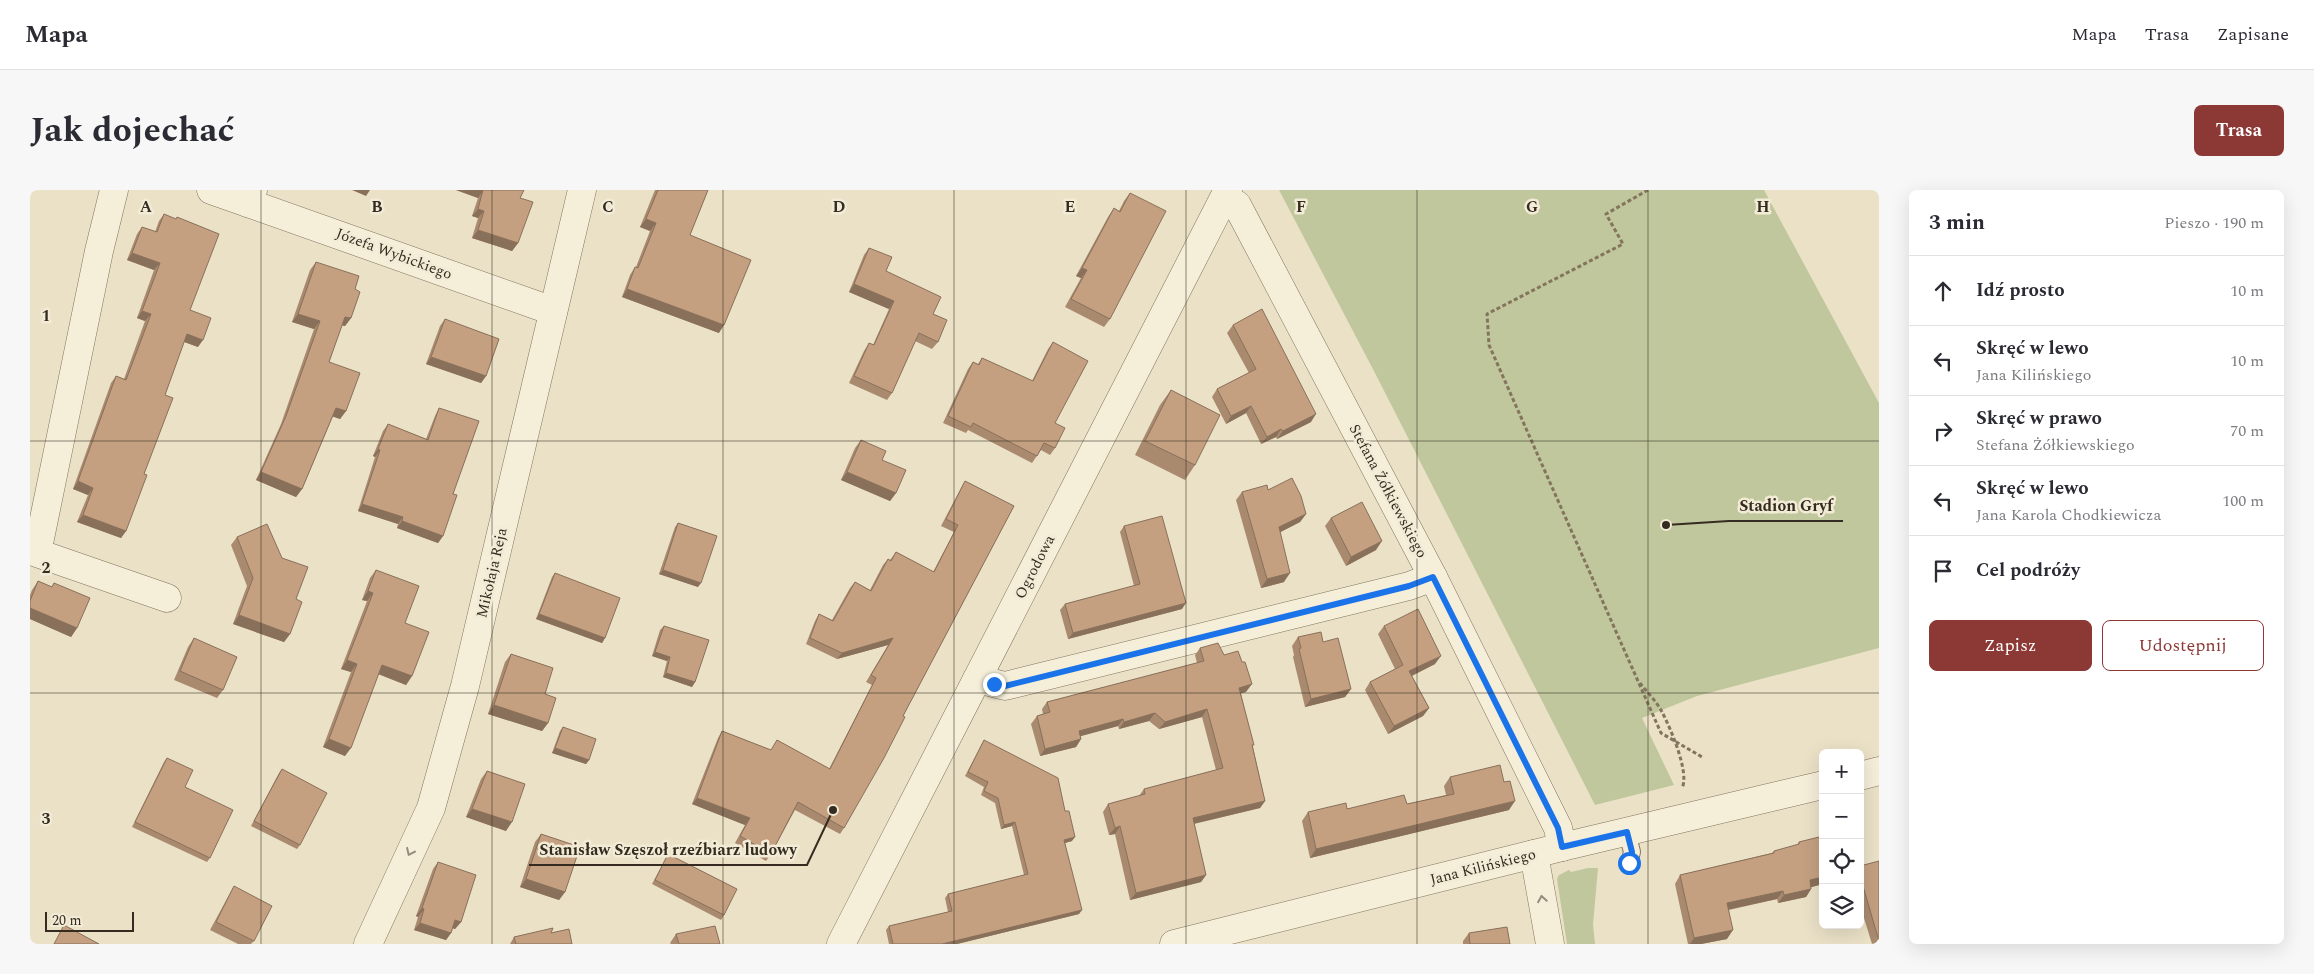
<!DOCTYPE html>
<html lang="pl">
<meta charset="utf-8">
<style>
body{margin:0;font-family:Spectral,serif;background:#f7f7f7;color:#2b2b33}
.controls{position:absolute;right:15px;bottom:15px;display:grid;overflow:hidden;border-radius:8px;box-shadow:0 5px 20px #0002}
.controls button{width:45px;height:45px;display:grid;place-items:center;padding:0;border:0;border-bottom:1px solid #e1e1e2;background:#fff;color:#2b2b33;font:25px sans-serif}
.scale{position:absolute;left:15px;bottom:12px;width:89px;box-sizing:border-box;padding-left:5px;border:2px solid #352b20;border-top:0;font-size:14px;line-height:18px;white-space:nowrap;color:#352b20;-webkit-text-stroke:4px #f2ebd6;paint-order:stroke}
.stop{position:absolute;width:15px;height:15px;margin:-11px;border:4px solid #1a73e8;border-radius:50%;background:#fff}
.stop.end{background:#1a73e8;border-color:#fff;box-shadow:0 1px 5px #0008}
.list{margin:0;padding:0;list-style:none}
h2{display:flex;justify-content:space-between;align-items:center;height:65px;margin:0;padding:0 20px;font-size:21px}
h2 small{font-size:16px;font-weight:400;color:#7c7c81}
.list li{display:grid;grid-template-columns:32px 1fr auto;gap:15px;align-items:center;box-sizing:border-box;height:70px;padding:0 20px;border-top:1px solid #e1e1e2}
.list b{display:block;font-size:19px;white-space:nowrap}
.list p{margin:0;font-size:16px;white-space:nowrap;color:#7c7c81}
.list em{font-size:16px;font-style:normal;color:#7c7c81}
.actions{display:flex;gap:10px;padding:15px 20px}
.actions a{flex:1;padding:11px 0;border:1px solid #8c3835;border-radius:8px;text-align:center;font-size:18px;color:#8c3835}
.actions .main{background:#8c3835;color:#fff}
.icon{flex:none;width:28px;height:28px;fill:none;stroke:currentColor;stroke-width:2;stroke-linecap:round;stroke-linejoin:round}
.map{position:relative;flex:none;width:1849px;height:754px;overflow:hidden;border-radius:8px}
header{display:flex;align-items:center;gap:30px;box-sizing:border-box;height:70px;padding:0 25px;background:#fff;border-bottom:1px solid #e1e1e2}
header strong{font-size:24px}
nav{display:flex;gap:28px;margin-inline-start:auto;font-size:18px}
.intro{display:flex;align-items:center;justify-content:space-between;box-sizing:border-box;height:120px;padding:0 30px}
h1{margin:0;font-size:35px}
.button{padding:12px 22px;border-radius:8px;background:#8c3835;color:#fff;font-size:18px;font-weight:700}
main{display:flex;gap:30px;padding:0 30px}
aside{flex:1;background:#fff;border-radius:8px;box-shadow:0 5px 20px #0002}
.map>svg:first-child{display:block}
</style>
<header>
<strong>Mapa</strong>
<nav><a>Mapa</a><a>Trasa</a><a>Zapisane</a></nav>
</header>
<div class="intro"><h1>Jak dojechać</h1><a class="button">Trasa</a></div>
<main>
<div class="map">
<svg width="1849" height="754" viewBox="0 0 1849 754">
<rect width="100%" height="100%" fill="#eae1c7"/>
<g fill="#c0c79c">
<polygon points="1249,0 1734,0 1849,213 1849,458 1667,506 1612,528 1644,595 1565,615 1345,183"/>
<polygon points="1558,678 1568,678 1563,735 1565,754 1537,754 1527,689 1529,685 1539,680 1541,682"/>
</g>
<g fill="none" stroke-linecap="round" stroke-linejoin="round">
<g stroke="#83745e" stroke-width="18">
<polyline id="service" points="1597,642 1602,662 1599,673"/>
</g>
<g stroke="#83745e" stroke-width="29">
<g id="minor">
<polyline points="84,0 69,61 7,363 137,408"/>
<polyline points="181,0 218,13"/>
<polyline points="223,0 218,13 523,121"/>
<polyline points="1195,7 1207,15 1403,387 1528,638 1532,657"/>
<polyline points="947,489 975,496 1379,396 1403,387"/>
<polyline points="1504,664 1520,754"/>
<polyline points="338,754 401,618 435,496 552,0"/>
<polyline points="811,754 1198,0"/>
</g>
</g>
<g stroke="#83745e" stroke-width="29">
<g id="tertiary">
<polyline points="1830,586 1849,581"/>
<polyline points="1144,754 1532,657 1793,595"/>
</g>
</g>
<g stroke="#83745e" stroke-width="3" stroke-dasharray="4 2.5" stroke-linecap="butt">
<polyline points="1618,0 1576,24 1593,54 1457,124 1459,155 1631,543 1672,567"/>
<path d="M1610,493C1617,502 1627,512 1632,522C1640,537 1660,583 1652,598"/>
</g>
<use href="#service" stroke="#f5eed9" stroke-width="16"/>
<use href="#minor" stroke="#f5eed9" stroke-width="28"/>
<use href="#tertiary" stroke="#f5eed9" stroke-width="28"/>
</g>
<g fill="#a98a6f">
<polygon points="426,0 494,0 490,8 488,53 482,61 442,48 448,28 442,26 448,8"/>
<polygon points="625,0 678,0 660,45 689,143 592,107 600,85 605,77 606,77 620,41 610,37"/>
<polygon points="1100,3 1080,129 1074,137 1035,117 1051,88 1046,86 1078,27 1084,18 1089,21 1094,11"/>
<polygon points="134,24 160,120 168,157 154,152 135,205 114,284 96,341 91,348 47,332 58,305 43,299 81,193 86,186 94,189 115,131 107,128 124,80 97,70 107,44 112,37 125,42 129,31"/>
<polygon points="839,58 856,81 903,124 908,152 902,159 885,151 862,203 857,210 819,193 834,161 839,153 843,155 859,119 819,102 834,65"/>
<polygon points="286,72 325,99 321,128 315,136 312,135 299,172 316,221 310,229 303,226 272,299 266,307 226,290 251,234 284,139 262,132 280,80"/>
<polygon points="415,129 456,186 451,193 396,174 410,136"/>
<polygon points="1203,135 1281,232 1247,249 1246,247 1231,254 1216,223 1196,234 1182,207 1187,199 1219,183 1197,143"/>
<polygon points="1023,152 1025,258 1020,265 1011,260 1002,273 938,240 936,243 913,233 938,179 943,172 948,174 952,168 1002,191 1018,159"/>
<polygon points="1141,200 1165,275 1155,290 1105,265 1130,215"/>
<polygon points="409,218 423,304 413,346 408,353 367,338 368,334 328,321 345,267 343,266 353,241 358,234 396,249 405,226"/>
<polygon points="831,250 852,270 866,303 860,311 811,290 825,258"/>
<polygon points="935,291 984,316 873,526 814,638 810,644 765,620 741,664 736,671 705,653 715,635 662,614 688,548 692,541 741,560 747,550 799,579 842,495 836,492 858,455 807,469 776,454 785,431 789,424 802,430 820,398 825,392 840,400 853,375 858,369 860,370 866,362 903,382 924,342 911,336 931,298"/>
<polygon points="1238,300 1276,324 1270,332 1250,342 1254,392 1231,398 1206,310 1212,302"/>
<polygon points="1301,328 1346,360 1316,376 1295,336"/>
<polygon points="648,333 668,397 629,384 645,337"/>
<polygon points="1094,336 1152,419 1038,449 1030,420 1035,414 1104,396 1090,342"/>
<polygon points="207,347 266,409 260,444 254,452 203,434 217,396 201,355"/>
<polygon points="346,380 375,433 382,486 376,495 348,484 315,566 293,557 321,482 311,479 337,411 332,410 340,388"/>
<polygon points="525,383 575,448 572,453 506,429 522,387"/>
<polygon points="8,391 22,397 24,393 47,438 41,447 0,429 0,405 2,400"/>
<polygon points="634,436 665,492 662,497 633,487 637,471 622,466 630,440"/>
<polygon points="1354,436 1405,474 1382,486 1399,518 1393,526 1358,544 1335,500 1340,492 1365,479 1348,444"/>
<polygon points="1268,447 1293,452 1321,499 1315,507 1275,517 1263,467 1264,465 1262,456"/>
<polygon points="164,448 193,500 187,508 144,490 158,457"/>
<polygon points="1170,458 1194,465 1216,502 1211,503 1235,611 1230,618 1164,634 1176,685 1171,692 1100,710 1085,644 1079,645 1073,622 1078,614 1109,606 1114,599 1186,580 1172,527 1129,539 1119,531 1089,539 1088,536 1050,546 1051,549 1046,557 1010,566 1001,534 1007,526 1013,524 1012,519 1017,512 1167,473 1165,465"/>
<polygon points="481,464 515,504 518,533 512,541 458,524 475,472"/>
<polygon points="533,537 559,570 556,574 522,563 530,541"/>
<polygon points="954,550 1042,651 1035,653 1049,724 927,754 859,754 856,740 859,736 918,722 915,708 918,704 994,685 982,636 971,639 965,613 951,605 954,597 935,586"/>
<polygon points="137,568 155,597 180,668 177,672 102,637 134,572"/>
<polygon points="252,579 270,655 267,659 221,636 249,583"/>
<polygon points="457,581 476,641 436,627 451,589"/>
<polygon points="1420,587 1479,620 1280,668 1272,631 1278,622 1377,614 1416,605 1414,596"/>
<polygon points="511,644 535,702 529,710 490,697 505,652"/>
<polygon points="1793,646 1793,694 1781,697 1781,699 1776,707 1748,713 1747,709 1699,720 1697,749 1671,754 1658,754 1645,694 1650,685 1742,663 1744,661 1767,655 1769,652"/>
<polygon points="638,664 694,725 691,730 622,694"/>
<polygon points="408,672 431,732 425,739 422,738 421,743 416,750 384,740 388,727 386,726 403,679"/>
<polygon points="1849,672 1849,754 1842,754 1830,715 1830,676"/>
<polygon points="204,696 224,751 221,754 208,754 180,740 199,705"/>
<polygon points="521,743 542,754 480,754 484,747"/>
<polygon points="1439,743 1480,754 1433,754 1433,751"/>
<polygon points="646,744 690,754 641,754 640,753"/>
</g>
<g fill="#89705a">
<polygon points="322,0 340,0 336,6"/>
<polygon points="426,0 454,0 448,8"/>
<polygon points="448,19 454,21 448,28 442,26"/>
<polygon points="616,29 626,33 620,41 610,37"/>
<polygon points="448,40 488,53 482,61 442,48"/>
<polygon points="102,63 130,73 124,80 97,70"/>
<polygon points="1052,78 1057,80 1051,88 1046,86"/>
<polygon points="824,94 864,111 859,119 819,102"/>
<polygon points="597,99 694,135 689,143 592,107"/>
<polygon points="112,121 121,124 115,131 107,128"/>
<polygon points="268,124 290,131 284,139 262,132"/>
<polygon points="315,127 321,128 315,136 310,135"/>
<polygon points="157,144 173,150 168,157 152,151"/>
<polygon points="401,167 456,186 451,193 396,174"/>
<polygon points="1221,216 1216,223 1196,234 1201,226"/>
<polygon points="306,218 316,221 310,229 301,226"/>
<polygon points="1286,224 1281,232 1247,249 1253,241"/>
<polygon points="1251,239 1246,247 1231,254 1237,247"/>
<polygon points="348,259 350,260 345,267 343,266"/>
<polygon points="231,282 272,299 266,307 226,290"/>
<polygon points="817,282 866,303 860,311 811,290"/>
<polygon points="48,291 63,298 58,305 43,299"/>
<polygon points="332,314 373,327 368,334 328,321"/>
<polygon points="1276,324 1270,332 1243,346 1249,337"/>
<polygon points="53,325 96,341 91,348 47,332"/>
<polygon points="372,331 413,346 408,353 367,338"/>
<polygon points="1352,351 1346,360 1316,376 1321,367"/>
<polygon points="633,380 671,393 668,397 629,384"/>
<polygon points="1260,383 1254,392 1231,398 1237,389"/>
<polygon points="338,401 343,403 337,411 332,410"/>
<polygon points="1156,413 1152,419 1038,449 1043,443"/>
<polygon points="0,418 47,438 41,447 0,429"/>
<polygon points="509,424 575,448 572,453 506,429"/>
<polygon points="209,425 260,444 254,452 203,434"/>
<polygon points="863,448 858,455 807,469 812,463"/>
<polygon points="625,462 640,467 637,471 622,466"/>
<polygon points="1411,466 1405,474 1373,490 1379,481"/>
<polygon points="317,470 327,474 321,482 311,479"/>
<polygon points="352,475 382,486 376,495 346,483"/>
<polygon points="636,483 665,492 662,497 633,487"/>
<polygon points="1222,494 1216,502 1204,505 1209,498"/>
<polygon points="1321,499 1315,507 1275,517 1281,509"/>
<polygon points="464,515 518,533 512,541 458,524"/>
<polygon points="1399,518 1393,526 1358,544 1364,536"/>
<polygon points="1177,519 1172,527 1129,539 1135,532"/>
<polygon points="1125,523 1119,531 1089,539 1094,532"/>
<polygon points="1093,529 1088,536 1044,548 1049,541"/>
<polygon points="299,549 321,558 315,566 293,557"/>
<polygon points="1051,549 1046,557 1010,566 1015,559"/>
<polygon points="525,558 559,570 556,574 522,563"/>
<polygon points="667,608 720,628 715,635 662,614"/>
<polygon points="1235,611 1230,618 1158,635 1163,628"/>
<polygon points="1485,611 1479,620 1280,668 1286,659"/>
<polygon points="442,619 482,632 476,641 436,627"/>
<polygon points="985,632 982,636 971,639 974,635"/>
<polygon points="1090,636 1085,644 1079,645 1085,638"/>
<polygon points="1045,647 1042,651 1031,654 1034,650"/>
<polygon points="1176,685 1171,692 1100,710 1106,703"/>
<polygon points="1793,687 1793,694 1774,699 1780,690"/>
<polygon points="496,689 535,702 529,710 490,697"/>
<polygon points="1781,699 1776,707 1748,713 1754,705"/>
<polygon points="1753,701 1747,709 1691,721 1697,713"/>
<polygon points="392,718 394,719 388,727 386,726"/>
<polygon points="1052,720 1049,724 927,754 912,754"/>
<polygon points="425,730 431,732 425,739 420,737"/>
<polygon points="390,733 421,743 416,750 384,740"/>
<polygon points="1703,740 1697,749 1671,754 1660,754 1664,748"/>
</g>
<g fill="#c4a081" stroke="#89705a">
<polygon points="453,0 494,0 490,8 503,12 488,53 448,40 454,21 448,19"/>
<polygon points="628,0 678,0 660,45 721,70 694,135 597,99 605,77 608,78 626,33 616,29"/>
<polygon points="1100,3 1136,21 1080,129 1041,109 1057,80 1052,78 1084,18 1090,22"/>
<polygon points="134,24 146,29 147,27 189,44 160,120 181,128 173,150 157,144 135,205 143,208 114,284 117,285 96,341 53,325 63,298 48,291 86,186 96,190 121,124 112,121 130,73 102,63 112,37 127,42"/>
<polygon points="839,58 862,67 856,81 911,107 903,124 917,130 908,152 889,143 862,203 824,186 839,153 844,155 864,111 824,94"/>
<polygon points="286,72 329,86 325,99 330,102 321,128 315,127 299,172 330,183 316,221 306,218 272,299 231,282 256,226 290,131 268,124"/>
<polygon points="1232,119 1286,224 1253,241 1251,239 1237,247 1221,216 1201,226 1187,199 1226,179 1203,135"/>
<polygon points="415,129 469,149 456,186 401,167"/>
<polygon points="1023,152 1058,171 1025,233 1035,238 1025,258 1014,253 1007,266 943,233 941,237 918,226 943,172 949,175 952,168 1003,191"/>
<polygon points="1141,200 1190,225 1165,275 1115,251"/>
<polygon points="409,218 449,231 423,304 427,305 413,346 372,331 373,327 332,314 350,260 348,259 358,234 398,250"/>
<polygon points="831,250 856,261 852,270 876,280 866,303 817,282"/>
<polygon points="1262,288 1271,306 1276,324 1249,337 1260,383 1237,389 1212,302 1237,295 1238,300"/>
<polygon points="935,291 984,316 873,526 875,527 854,568 814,638 768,612 741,664 710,646 720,628 667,608 692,541 741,560 747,550 800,579 846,488 841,485 863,448 812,463 780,448 789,424 803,431 825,392 841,401 858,369 861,371 866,362 904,382 928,335 916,329"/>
<polygon points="1332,312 1352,351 1321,367 1301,328"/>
<polygon points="1132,326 1156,413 1043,443 1035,414 1110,394 1094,336"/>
<polygon points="648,333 687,346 671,393 633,380"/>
<polygon points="237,334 252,368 278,377 266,409 272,412 260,444 209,425 223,388 207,347"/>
<polygon points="346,380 389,396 375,433 399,442 382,486 352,475 321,558 299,549 327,474 317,470 343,403 338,401"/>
<polygon points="525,383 590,408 575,448 509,424"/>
<polygon points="8,391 22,397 24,393 60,408 47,438 0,418 0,411"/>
<polygon points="1388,419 1411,466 1379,481 1399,518 1364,536 1340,492 1373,475 1354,436"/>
<polygon points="634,436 679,450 665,492 636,483 640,467 625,462"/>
<polygon points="1291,442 1293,452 1308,448 1321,499 1281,509 1269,459 1271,458 1268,447"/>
<polygon points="164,448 207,467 193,500 150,481"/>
<polygon points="1188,453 1194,465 1208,461 1212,472 1215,472 1222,494 1209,498 1224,555 1222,555 1235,611 1163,628 1176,685 1106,703 1090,636 1085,638 1078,614 1115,604 1114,599 1193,578 1177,519 1135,532 1125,523 1094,532 1093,529 1049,541 1051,549 1015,559 1007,526 1020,522 1017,512 1174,471 1170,458"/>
<polygon points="481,464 523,478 515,504 526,508 518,533 464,515"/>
<polygon points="533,537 566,549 559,570 525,558"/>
<polygon points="954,550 1028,588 1035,621 1039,621 1045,647 1034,650 1052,720 912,754 863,754 859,736 922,721 918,704 998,684 985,632 974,635 968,608 954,601 958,592 938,582"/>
<polygon points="137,568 163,580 155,597 203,620 180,668 105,632"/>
<polygon points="1470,575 1474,592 1480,591 1485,611 1286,659 1278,622 1316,613 1317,619 1374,605 1377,614 1424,604 1420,587"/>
<polygon points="252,579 297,603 270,655 224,631"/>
<polygon points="457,581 495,594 482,632 442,619"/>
<polygon points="511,644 550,657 535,702 496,689"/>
<polygon points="1793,646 1793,687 1780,690 1781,699 1754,705 1753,701 1697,713 1703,740 1664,748 1650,685 1744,663 1744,661 1769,654 1769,652"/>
<polygon points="638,664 707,699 694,725 625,690"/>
<polygon points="1849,671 1849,751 1830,686 1830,676"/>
<polygon points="408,672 446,685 431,732 425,730 421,743 390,733 394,719 392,718"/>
<polygon points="204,696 242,716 224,751 186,732"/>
<polygon points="34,735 69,754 24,754"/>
<polygon points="685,736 690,754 649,754 646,744"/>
<polygon points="1477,737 1480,754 1440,754 1439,743"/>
<polygon points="523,738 521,743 539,739 542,754 486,754 484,747"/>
</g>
<defs><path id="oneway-chevron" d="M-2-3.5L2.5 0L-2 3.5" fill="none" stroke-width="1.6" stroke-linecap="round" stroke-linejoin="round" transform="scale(1.25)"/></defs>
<g stroke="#958c7c">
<use href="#oneway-chevron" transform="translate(380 662) rotate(115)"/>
<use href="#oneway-chevron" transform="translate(1512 709) rotate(-99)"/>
</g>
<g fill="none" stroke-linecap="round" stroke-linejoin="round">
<polyline stroke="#1a73e8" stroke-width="6" points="964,494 975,496 1379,396 1403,387 1528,638 1532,657 1597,642 1602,662 1599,673"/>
</g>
<path fill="none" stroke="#352b20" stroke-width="1" stroke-opacity="0.55" d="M231,0V754M462,0V754M693,0V754M924,0V754M1156,0V754M1387,0V754M1618,0V754M0,251H1849M0,503H1849"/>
<g text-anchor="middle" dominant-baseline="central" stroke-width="5" stroke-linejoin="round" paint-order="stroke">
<g font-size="15" fill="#352b20" stroke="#f2ebd6">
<text transform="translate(364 64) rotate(20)">Józefa Wybickiego</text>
<text transform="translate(1358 301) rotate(62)">Stefana Żółkiewskiego</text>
<text transform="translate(1005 377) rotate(-63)">Ogrodowa</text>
<text transform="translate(462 383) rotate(-77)">Mikołaja Reja</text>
<text transform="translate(1453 677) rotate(-14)">Jana Kilińskiego</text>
</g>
</g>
<g font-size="16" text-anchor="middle" font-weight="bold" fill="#352b20" stroke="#f2ebd6" stroke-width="5" stroke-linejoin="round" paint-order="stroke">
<text x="116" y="22">A</text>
<text x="347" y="22">B</text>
<text x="578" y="22">C</text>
<text x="809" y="22">D</text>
<text x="1040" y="22">E</text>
<text x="1271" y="22">F</text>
<text x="1502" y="22">G</text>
<text x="1733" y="22">H</text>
<text x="16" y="131">1</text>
<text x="16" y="383">2</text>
<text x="16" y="634">3</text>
</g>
<path fill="none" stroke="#352b20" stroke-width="2" d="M1636 335L1699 331H1813M803 620L777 675H499"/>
<g fill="#352b20" stroke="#f2ebd6" stroke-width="2">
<circle cx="1636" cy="335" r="5"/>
<circle cx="803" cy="620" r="5"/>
</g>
<g font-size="16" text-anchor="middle" font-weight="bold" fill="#352b20" stroke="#f2ebd6" stroke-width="5" stroke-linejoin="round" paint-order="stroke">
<text x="1756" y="321">Stadion Gryf</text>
<text x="638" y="665">Stanisław Szęszoł rzeźbiarz ludowy</text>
</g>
</svg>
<div class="controls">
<button>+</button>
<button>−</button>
<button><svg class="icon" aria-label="locate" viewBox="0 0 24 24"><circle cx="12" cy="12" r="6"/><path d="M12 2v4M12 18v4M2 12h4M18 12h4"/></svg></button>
<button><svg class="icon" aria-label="layers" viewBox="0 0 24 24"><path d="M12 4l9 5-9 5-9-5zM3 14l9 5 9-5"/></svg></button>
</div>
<div class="scale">20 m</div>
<div class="stop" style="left:1599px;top:673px"></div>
<div class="stop end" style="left:964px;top:494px"></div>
</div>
<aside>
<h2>3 min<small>Pieszo · 190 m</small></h2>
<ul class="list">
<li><svg class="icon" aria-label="ahead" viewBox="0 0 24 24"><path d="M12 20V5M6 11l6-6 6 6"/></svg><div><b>Idź prosto</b></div><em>10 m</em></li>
<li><svg class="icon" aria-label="left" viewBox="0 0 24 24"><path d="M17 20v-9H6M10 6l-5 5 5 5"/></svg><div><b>Skręć w lewo</b><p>Jana Kilińskiego</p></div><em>10 m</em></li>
<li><svg class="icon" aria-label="right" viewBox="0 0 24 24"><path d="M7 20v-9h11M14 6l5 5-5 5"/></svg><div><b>Skręć w prawo</b><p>Stefana Żółkiewskiego</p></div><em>70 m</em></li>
<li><svg class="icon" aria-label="left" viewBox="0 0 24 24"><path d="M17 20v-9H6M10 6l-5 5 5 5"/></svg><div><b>Skręć w lewo</b><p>Jana Karola Chodkiewicza</p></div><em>100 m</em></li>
<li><svg class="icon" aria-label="arrive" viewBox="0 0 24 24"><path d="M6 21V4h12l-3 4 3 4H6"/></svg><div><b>Cel podróży</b></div></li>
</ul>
<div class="actions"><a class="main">Zapisz</a><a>Udostępnij</a></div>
</aside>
</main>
